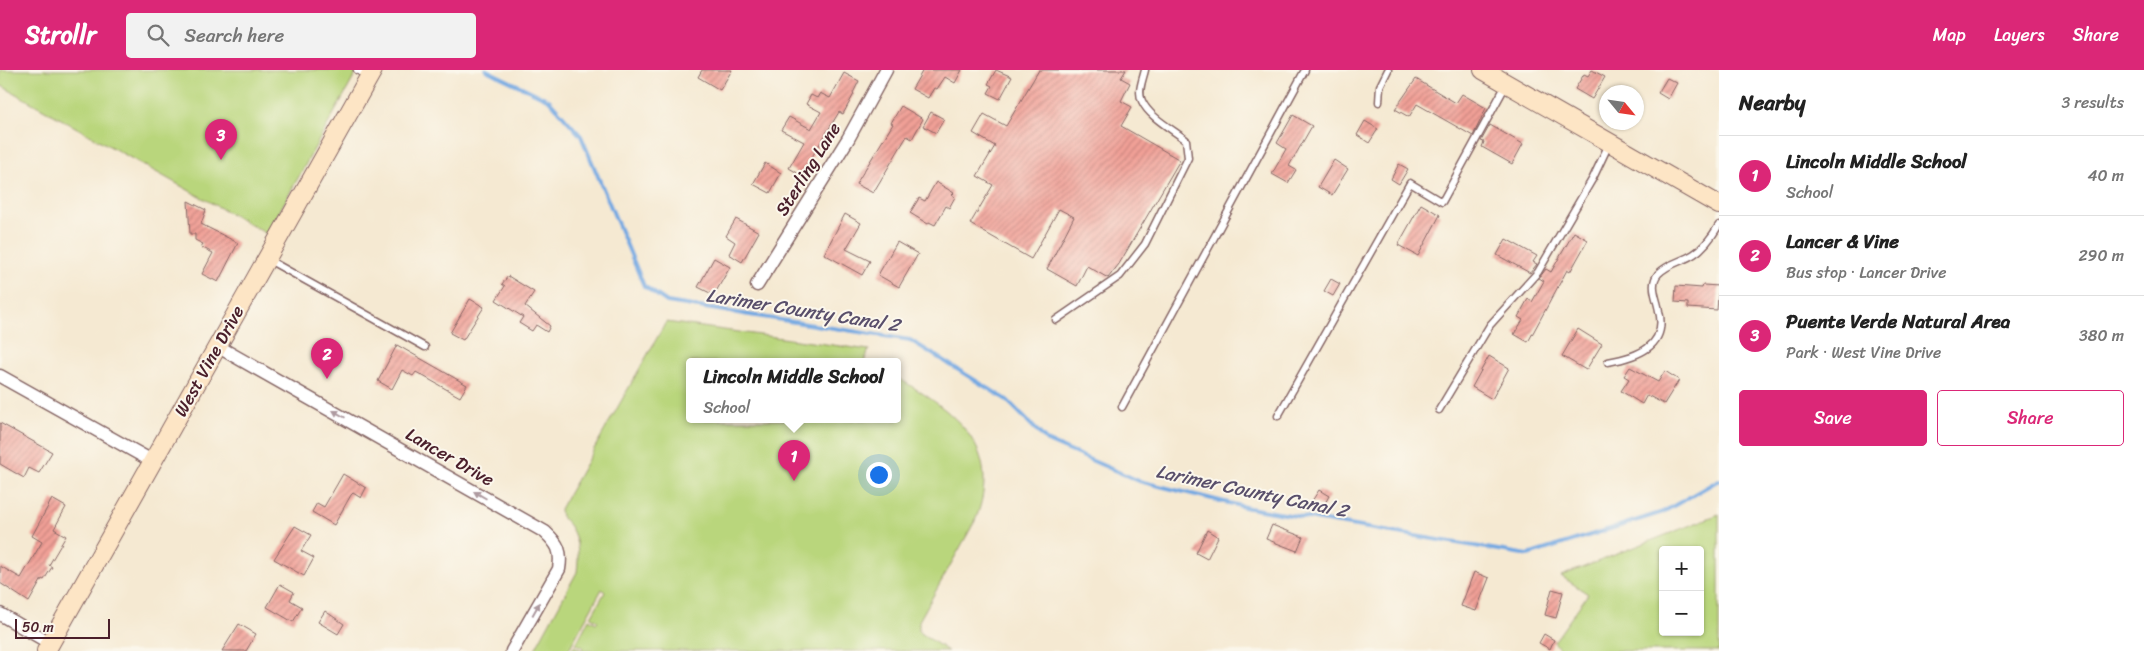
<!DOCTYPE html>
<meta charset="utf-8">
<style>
body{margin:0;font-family:Sriracha,sans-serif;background:#f2f2f2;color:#222}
.controls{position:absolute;right:15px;bottom:15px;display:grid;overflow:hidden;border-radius:5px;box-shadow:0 1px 4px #0004}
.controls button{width:45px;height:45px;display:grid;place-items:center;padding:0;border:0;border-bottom:1px solid #e0e0e0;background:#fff;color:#222;font:25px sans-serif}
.compass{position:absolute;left:1599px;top:15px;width:45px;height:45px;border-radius:50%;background:#fff;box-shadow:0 1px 4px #0004;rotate:119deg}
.scale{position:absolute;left:15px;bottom:12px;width:95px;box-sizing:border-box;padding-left:5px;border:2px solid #4a1f2b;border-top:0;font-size:14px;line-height:18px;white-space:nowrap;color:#4a1f2b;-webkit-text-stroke:4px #fbf7ec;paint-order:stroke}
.you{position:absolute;left:878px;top:404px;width:18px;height:18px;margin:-12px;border:4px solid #fff;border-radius:50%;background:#1a73e8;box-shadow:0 0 0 8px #1a73e833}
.badge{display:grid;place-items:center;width:32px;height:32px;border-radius:50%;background:#db2777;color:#fff;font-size:16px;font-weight:700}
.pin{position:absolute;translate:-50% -41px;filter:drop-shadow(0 1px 2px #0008)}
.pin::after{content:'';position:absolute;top:26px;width:18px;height:15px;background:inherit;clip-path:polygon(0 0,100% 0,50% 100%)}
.popup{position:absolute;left:686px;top:288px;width:215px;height:65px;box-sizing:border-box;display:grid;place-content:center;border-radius:5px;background:#fff;filter:drop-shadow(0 1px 4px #0005);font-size:16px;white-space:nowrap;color:#767676}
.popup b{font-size:19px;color:#222}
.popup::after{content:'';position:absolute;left:50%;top:100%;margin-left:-10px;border:10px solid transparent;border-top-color:#fff}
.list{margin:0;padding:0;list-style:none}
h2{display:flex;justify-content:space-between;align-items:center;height:65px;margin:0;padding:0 20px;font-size:21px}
h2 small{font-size:16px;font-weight:400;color:#767676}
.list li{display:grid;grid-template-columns:32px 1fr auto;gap:15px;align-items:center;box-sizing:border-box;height:80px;padding:0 20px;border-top:1px solid #e0e0e0}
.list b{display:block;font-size:19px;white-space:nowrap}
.list p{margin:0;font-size:16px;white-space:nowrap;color:#767676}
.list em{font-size:16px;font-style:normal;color:#767676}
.actions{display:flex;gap:10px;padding:15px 20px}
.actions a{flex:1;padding:11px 0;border:1px solid #db2777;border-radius:5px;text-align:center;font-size:18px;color:#db2777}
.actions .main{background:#db2777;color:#fff}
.icon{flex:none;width:28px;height:28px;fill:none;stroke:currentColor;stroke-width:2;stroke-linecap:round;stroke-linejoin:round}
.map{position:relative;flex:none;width:1719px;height:581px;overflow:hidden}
header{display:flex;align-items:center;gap:30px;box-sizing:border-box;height:70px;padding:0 25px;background:#db2777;color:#fff}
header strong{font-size:24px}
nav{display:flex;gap:28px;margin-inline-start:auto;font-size:18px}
.search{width:350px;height:45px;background:#f2f2f2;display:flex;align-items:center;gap:12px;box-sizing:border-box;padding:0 18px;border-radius:5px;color:#767676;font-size:19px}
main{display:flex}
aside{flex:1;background:#fff}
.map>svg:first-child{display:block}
</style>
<header>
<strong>Strollr</strong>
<div class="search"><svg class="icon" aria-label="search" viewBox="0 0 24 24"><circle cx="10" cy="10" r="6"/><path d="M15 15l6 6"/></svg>Search here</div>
<nav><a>Map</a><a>Layers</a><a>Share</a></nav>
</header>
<main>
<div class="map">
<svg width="1719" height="581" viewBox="0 0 1719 581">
<defs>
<pattern id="building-hatch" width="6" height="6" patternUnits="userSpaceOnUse" patternTransform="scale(1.25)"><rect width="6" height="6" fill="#f1a097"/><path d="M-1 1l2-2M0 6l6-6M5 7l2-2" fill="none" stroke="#c5827b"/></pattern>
</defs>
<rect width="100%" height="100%" fill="#fbf7ec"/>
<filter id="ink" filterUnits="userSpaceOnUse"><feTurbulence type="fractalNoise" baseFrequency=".02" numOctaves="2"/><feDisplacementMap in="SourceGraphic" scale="10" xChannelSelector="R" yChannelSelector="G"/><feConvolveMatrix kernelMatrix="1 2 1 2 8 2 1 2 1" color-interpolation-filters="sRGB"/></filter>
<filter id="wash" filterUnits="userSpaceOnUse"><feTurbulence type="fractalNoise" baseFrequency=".0096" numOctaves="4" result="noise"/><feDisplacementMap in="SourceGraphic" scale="20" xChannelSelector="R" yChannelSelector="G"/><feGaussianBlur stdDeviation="1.12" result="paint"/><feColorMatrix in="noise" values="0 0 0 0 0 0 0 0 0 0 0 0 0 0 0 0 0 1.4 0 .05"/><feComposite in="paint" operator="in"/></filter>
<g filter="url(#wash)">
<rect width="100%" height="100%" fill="#f5e9d2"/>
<g fill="#b9d67c" stroke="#827a54" fill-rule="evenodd">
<polygon points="0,0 358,0 267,164 0,15"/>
<path d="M666,252L869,280L864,292H690V350H898V308C955,342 1005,378 975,451L919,551V562L948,581H572L574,576L582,580L583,577L576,574L589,549L596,553L598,551L591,547L605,522L602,519L568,581H534L577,502C579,486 579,469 569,455C564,449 560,447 560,439Z"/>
<path d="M1719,444V581H1561L1554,572L1588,524L1561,506ZM1663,480H1700V562H1663Z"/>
</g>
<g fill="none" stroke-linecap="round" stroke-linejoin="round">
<polyline stroke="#75a9e2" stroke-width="4" points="486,0 549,30 581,66 644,216 667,232 910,270 1007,330 1047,371 1139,411 1249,438 1528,485 1663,442 1719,410"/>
</g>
<g id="blocks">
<g fill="url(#building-hatch)">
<polygon points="702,0 732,0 720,20 698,7"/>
<polygon points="923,0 962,0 955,13 945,7 937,19 934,18 928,28 912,19"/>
<polygon points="996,0 1012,7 1000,29 988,23 992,16 988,14"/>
<polygon points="1039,0 1126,0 1121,8 1130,13 1121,31 1132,37 1121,56 1180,90 1119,194 1108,208 1087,196 1077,216 1047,199 1074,147 1059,139 1031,189 970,154 993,115 977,106 995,76 973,63 984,44 1006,56"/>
<polygon points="1592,0 1605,7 1592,29 1575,19 1584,4 1588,6"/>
<polygon points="844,3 859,11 853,23 854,24 843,44 839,42 801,105 789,98 804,72 781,60 789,47 811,59 821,42 806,34 811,25 817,28 820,23 830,28"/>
<polygon points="1667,8 1677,13 1668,29 1658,23"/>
<polygon points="1416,9 1456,33 1462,24 1486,38 1473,66 1417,34 1409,47 1395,39"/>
<polygon points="901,36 923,49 912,69 907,66 873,123 856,114 893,54 891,53"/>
<polygon points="931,42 944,49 936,63 923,56"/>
<polygon points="1293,45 1312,56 1289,96 1296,100 1288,113 1272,104 1286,79 1277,73"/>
<polygon points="1365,51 1378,59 1369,73 1357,65"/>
<polygon points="1490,55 1523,74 1512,94 1482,77 1484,72 1481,71"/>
<polygon points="1334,90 1348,99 1332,125 1318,117"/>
<polygon points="765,93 781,103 770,123 753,114"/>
<polygon points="1399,94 1408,99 1399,114 1391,109"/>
<polygon points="936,112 954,123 952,125 955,127 949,138 946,136 935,155 929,152 928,154 910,143 919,128 925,131"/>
<polygon points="188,131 206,140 201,154 238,173 218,212 202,204 213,183 201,177 203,174 195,170 195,164 190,164"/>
<polygon points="1421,134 1440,145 1418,186 1398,175"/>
<polygon points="845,144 861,153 846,179 870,191 862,205 824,184"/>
<polygon points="736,149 759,162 742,192 729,184 735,172 726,166"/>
<polygon points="1574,162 1588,170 1570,202 1567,200 1528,272 1514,264 1523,250 1518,247 1528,229 1532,232 1544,211 1539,208 1546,199 1551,202"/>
<polygon points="1506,169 1537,186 1533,192 1537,194 1530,203 1497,185"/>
<polygon points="897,172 918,184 899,217 878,205"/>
<polygon points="714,188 730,197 714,225 698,217"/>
<polygon points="508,206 534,222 525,236 550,256 547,262 536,255 532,261 519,253 523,247 496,230 505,216 502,214"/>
<polygon points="1331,209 1340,214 1333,226 1324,221"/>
<polygon points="1703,215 1719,216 1717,240 1688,238 1688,233 1675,232 1676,216 1702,218"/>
<polygon points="470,229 484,237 463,270 450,263"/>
<polygon points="1578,259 1602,274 1586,300 1562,286"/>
<polygon points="397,275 467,315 460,327 416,302 413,306 402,300 392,319 378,311"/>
<polygon points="1489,286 1509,298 1492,329 1472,317"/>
<polygon points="1630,297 1658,312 1665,301 1679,310 1664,334 1647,325 1642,334 1621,321 1629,309 1624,306"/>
<polygon points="0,353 52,382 39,403 29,398 24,408 0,394"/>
<polygon points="343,404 366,418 361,428 353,423 351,425 334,455 312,442 317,433 324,437"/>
<polygon points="1319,420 1329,426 1323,437 1312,431"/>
<polygon points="52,429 66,437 54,459 66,466 49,495 52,497 44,510 42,509 29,532 0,513 0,496 21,508 42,472 32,466"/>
<polygon points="1272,455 1303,467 1297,481 1266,469"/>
<polygon points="295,456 311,465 301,481 314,488 304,506 274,489"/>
<polygon points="1207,460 1218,467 1207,489 1196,483"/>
<polygon points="1474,502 1489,508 1476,541 1461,536"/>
<polygon points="280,514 294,522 290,530 302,537 293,552 267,537"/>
<polygon points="1552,519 1563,522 1556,548 1545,545"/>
<polygon points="325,541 344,554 338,564 318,552"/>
<polygon points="239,554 256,564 246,581 222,581"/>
<polygon points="1544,564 1554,570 1550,579 1539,573"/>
</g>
</g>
</g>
<g filter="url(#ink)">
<use href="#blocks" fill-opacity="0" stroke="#866665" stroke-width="1"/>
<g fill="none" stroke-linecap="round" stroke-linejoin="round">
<g stroke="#866665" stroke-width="9">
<g id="lane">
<polyline points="357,0 368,6"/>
<polyline points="1379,32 1380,16 1388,0"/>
<polyline points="267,189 425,277"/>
<path d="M1056,250L1120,206L1145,174L1188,88L1186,70C1172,59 1149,47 1142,31C1137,22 1143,9 1145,0"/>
<path d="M1608,292C1636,287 1668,277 1659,241C1657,228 1649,215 1658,204C1668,193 1682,192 1694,184C1705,177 1713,165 1719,155"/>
<polyline points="1122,337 1305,0"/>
<polyline points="1439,340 1490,255 1538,202 1593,108 1609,74"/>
<polyline points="1278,346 1410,113 1442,132 1506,15"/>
</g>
</g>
<g stroke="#866665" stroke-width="15">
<g id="street">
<polyline points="757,215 848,69 886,0"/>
<path d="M217,276L545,462C558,474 562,481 559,499L512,581"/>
<polyline points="0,306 152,391"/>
<polyline points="0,544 50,573"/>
</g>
</g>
<g stroke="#866665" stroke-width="20">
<g id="secondary">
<polyline points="1483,0 1719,135"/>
<polyline points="46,581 373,0"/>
</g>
</g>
<use href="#lane" stroke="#fff" stroke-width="6"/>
<use href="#street" stroke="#fff" stroke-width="12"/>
<use href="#secondary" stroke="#fde5c5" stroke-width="18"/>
</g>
<defs><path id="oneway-solid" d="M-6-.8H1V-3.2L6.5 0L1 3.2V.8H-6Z" transform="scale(1.25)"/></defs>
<g fill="#ae9aa0">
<use href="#oneway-solid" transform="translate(339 344) rotate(-150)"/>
<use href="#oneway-solid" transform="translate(480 425) rotate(-150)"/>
<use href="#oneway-solid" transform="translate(536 539) rotate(-61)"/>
</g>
</g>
<g text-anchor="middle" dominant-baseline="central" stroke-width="4" stroke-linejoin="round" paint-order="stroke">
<g font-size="18" fill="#4a1f2b" stroke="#fbf7ec">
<text transform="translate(808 99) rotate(-58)">Sterling Lane</text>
<text transform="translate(209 291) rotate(-61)">West Vine Drive</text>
<text transform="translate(450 387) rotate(30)">Lancer Drive</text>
</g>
<g font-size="19" font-style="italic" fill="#594f6b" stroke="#fbf7ec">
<text transform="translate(803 240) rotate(9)">Larimer County Canal 2</text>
<text transform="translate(1252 421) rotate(12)">Larimer County Canal 2</text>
</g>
</g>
</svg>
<div class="controls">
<button>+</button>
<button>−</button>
</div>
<svg class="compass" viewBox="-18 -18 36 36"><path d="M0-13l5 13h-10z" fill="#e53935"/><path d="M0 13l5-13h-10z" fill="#767676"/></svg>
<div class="scale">50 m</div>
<div class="you"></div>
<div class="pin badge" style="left:794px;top:411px">1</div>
<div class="popup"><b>Lincoln Middle School</b>School</div>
<div class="pin badge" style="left:327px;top:309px">2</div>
<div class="pin badge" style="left:221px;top:90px">3</div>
</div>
<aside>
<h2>Nearby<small>3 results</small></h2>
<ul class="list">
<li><span class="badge">1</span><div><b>Lincoln Middle School</b><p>School</p></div><em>40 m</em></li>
<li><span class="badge">2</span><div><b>Lancer &amp; Vine</b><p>Bus stop · Lancer Drive</p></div><em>290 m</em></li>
<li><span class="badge">3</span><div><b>Puente Verde Natural Area</b><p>Park · West Vine Drive</p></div><em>380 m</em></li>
</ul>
<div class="actions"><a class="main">Save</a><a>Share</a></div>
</aside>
</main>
